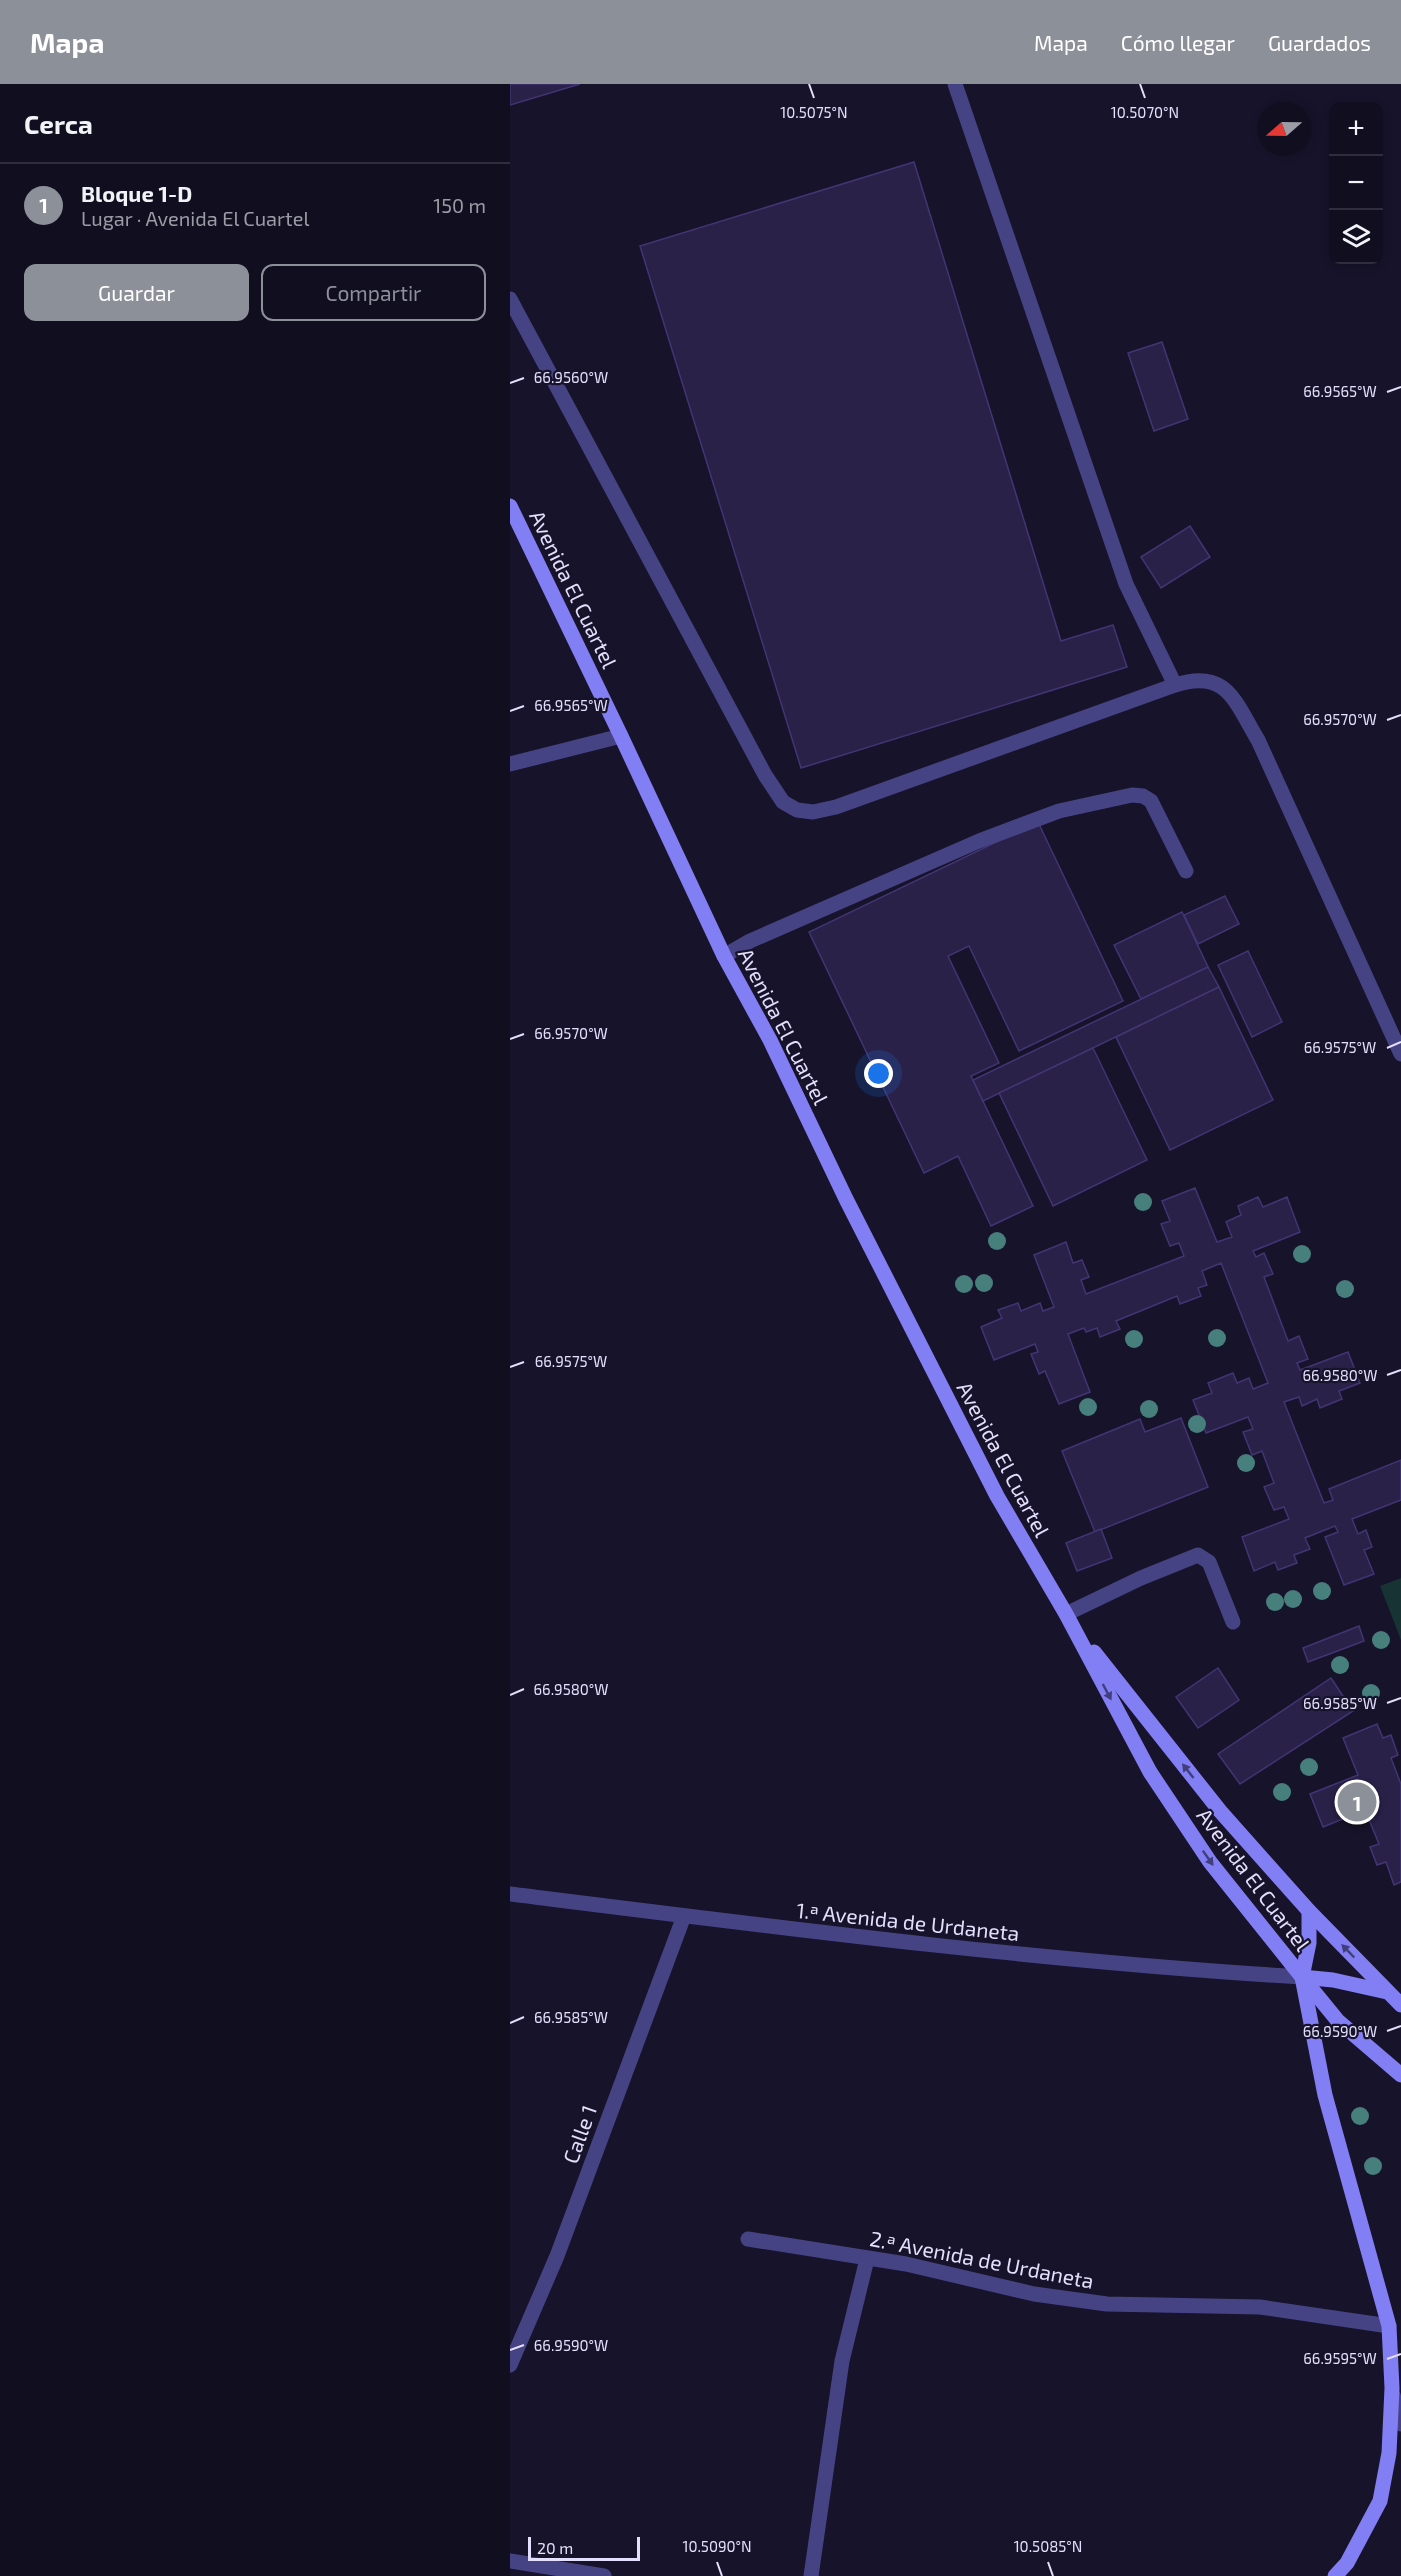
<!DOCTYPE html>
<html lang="es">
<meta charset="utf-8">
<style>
body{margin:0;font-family:"Exo 2",sans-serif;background:#1a1729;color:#f1f3f6}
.controls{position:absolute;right:18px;top:18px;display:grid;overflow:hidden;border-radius:12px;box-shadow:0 3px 9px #0003}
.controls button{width:54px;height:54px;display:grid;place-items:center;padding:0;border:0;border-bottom:2px solid #302e3e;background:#110e20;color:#f1f3f6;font:30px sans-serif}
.compass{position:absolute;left:747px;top:18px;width:54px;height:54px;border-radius:50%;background:#110e20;box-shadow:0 3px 9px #0003;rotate:250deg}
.scale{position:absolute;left:18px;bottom:15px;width:112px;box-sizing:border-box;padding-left:6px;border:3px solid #e3dffc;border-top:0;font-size:16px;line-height:21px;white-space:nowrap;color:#e3dffc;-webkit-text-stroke:4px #17132a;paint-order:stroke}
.you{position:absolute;left:369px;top:990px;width:21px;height:21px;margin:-15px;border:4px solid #fff;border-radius:50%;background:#1a73e8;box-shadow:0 0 0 9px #1a73e833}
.badge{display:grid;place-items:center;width:39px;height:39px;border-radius:50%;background:#8c9099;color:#fff;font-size:20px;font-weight:700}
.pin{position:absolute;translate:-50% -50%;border:3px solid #fff;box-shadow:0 2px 6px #0006}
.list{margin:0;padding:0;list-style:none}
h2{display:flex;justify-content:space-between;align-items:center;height:78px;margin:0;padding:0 24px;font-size:26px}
h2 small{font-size:20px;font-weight:400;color:#9c9ca5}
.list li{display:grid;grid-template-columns:39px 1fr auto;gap:18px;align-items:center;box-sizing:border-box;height:84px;padding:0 24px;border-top:2px solid #302e3e}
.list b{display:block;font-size:22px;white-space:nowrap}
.list p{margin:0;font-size:20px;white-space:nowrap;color:#9c9ca5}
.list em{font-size:20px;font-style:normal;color:#9c9ca5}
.actions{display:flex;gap:12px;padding:18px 24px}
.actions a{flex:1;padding:14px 0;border:2px solid #8c9099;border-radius:12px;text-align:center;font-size:21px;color:#8c9099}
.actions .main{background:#8c9099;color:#fff}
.icon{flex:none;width:33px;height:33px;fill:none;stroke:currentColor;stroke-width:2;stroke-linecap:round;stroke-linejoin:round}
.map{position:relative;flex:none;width:891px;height:2492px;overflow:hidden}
header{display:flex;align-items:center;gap:36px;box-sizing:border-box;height:84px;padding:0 30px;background:#8c9099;color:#fff}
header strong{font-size:28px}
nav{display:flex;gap:33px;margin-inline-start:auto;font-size:21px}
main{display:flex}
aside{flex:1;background:#110e20}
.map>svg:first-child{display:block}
</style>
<header>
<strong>Mapa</strong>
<nav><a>Mapa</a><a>Cómo llegar</a><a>Guardados</a></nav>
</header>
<main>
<aside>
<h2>Cerca<small></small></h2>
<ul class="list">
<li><span class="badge">1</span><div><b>Bloque 1-D</b><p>Lugar · Avenida El Cuartel</p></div><em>150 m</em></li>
</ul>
<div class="actions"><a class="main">Guardar</a><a>Compartir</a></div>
</aside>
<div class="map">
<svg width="891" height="2492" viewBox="0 0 891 2492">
<rect width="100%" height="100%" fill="#17132a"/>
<polygon fill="#173333" points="891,1494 891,1556 870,1502"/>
<g fill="#2a2149" stroke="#423573" stroke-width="1.5">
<polygon points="0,0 70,0 0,21"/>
<polygon points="404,78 551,557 603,541 617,583 291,684 130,162"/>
<polygon points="652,258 678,335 644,347 618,269"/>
<polygon points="680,442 700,473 651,504 631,473"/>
<polygon points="528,738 613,917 509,967 459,862 438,872 489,979 461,992 523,1122 481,1142 448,1072 414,1089 299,848"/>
<polygon points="715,812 729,840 688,860 674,831"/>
<polygon points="672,828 698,883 631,915 604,861"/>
<polygon points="738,867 772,938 742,953 708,881"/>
<polygon points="698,883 709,903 473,1017 463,996"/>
<polygon points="709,903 763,1016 660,1066 606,953"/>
<polygon points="583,964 637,1076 543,1122 489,1009"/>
<polygon points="685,1104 707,1158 722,1153 716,1138 731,1131 728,1122 748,1113 753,1123 777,1113 790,1148 743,1167 746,1173 754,1169 763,1190 754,1193 778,1257 789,1252 798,1275 787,1279 790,1286 838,1268 850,1299 829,1307 832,1315 810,1324 807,1315 792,1322 789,1313 774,1318 814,1419 823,1416 819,1405 891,1376 891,1416 842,1435 848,1450 856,1446 862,1463 854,1466 864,1490 834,1501 815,1453 828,1448 825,1442 795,1454 800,1465 784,1471 787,1479 768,1486 765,1478 744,1487 732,1453 779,1435 774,1423 764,1426 754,1403 764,1399 752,1367 742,1371 733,1348 743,1345 738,1333 696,1349 683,1316 702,1309 698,1299 723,1289 727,1299 739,1294 743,1305 758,1299 711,1179 692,1187 697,1201 688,1204 691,1212 670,1220 667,1212 606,1237 610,1245 590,1253 587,1244 576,1248 574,1244 558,1250 580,1308 549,1320 535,1287 529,1290 521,1270 528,1268 525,1260 484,1276 471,1243 492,1234 488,1226 508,1219 511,1227 530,1219 533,1227 544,1223 524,1171 556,1158 563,1179 572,1176 579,1193 571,1196 576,1210 674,1172 669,1159 660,1162 651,1140 660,1137 652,1117"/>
<polygon points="671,1334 698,1403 585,1448 552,1367 630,1335 635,1348"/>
<polygon points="591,1445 602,1474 567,1487 556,1459"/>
<polygon points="849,1542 854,1557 798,1578 793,1564"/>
<polygon points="708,1584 729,1616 688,1644 666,1613"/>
<polygon points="821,1594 843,1627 730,1700 708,1670"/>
<polygon points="867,1640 873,1654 881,1651 888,1671 881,1674 891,1700 891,1798 884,1801 876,1778 867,1781 860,1763 869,1760 855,1726 813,1743 800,1710 848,1691 833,1654"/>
</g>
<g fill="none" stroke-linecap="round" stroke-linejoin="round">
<g stroke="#464385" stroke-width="15">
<polyline points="445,0 616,500 665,601"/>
<path d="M0,215L255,691L273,718L287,726L303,728L326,723L665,601C717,584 725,618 748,656L891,970"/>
<polyline points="214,872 240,857 469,757 549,727 622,711 633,712 641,717 676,787"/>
<polyline points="556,1530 631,1494 688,1471 699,1478 723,1538"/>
<polyline points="883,2311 891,2340"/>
</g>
<g stroke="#464385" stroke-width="15">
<polyline points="0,680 111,652"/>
<path d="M0,1810C264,1843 526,1877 792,1893"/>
<polyline points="238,2155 396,2180 524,2210 597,2220 750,2223 879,2242"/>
<polyline points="0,2281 47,2172 174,1832"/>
<polyline points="0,2477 94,2492"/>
<polyline points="301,2492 332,2277 357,2175"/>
</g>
<g stroke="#827ef4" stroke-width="15">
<polyline points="0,422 111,652 214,872 260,956 336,1115 487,1412 556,1530 640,1688 700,1778 792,1893 828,1937 891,1991"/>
<polyline points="584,1568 710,1727 799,1827 891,1921"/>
<polyline points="799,1827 799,1859 792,1893 815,2011 879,2242 882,2304 879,2369 870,2417 837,2479 825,2492"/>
<polyline points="792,1893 823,1896 877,1908"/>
</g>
</g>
<g fill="#477f7c">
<circle cx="633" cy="1118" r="9"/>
<circle cx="487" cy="1157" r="9"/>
<circle cx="792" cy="1170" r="9"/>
<circle cx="474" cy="1199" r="9"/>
<circle cx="454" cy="1200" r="9"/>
<circle cx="835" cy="1205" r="9"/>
<circle cx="707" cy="1254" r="9"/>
<circle cx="624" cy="1255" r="9"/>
<circle cx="578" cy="1323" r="9"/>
<circle cx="639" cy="1325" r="9"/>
<circle cx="687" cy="1340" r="9"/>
<circle cx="736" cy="1379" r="9"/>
<circle cx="812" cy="1507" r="9"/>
<circle cx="783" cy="1515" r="9"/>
<circle cx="765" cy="1518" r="9"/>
<circle cx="871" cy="1556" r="9"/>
<circle cx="830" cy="1581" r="9"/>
<circle cx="861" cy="1609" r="9"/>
<circle cx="799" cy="1683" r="9"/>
<circle cx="772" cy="1708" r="9"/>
<circle cx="850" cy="2032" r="9"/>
<circle cx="863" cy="2082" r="9"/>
</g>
<defs><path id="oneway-solid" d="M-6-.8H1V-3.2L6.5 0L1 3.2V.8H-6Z" transform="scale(1.5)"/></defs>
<g fill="#423e7b">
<use href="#oneway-solid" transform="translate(597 1608) rotate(62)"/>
<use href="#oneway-solid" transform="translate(678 1687) rotate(-128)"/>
<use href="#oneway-solid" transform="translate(698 1774) rotate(55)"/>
<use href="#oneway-solid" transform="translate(838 1867) rotate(-134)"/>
</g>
<path fill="none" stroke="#e3dffc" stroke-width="2" d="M299,0L304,14M630,0L635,14M0,299L14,294M877,308L891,303M0,627L14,622M877,636L891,631M0,955L14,950M877,964L891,958M0,1283L14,1278M877,1291L891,1286M0,1611L14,1605M877,1619L891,1614M0,1939L14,1933M877,1947L891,1942M0,2266L14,2261M877,2275L891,2270M207,2478L212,2492M538,2478L543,2492"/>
<g text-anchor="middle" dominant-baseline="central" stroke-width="4.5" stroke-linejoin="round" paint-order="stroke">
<g font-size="21" fill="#e3dffc" stroke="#17132a">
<text transform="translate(64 505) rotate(64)">Avenida El Cuartel</text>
<text transform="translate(274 942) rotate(63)">Avenida El Cuartel</text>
<text transform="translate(494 1375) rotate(62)">Avenida El Cuartel</text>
<text transform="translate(744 1795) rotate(53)">Avenida El Cuartel</text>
<text transform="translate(398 1837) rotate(6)">1.ª Avenida de Urdaneta</text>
<text transform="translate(69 2050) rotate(-70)">Calle 1</text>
<text transform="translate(472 2175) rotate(11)">2.ª Avenida de Urdaneta</text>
</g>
</g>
<g font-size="15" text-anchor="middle" fill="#e3dffc" stroke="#17132a" stroke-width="4.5" stroke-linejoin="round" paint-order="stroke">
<text x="304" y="34">10.5075°N</text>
<text x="635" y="34">10.5070°N</text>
<text x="61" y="299">66.9560°W</text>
<text x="830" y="313">66.9565°W</text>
<text x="61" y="627">66.9565°W</text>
<text x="830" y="641">66.9570°W</text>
<text x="61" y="955">66.9570°W</text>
<text x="830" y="969">66.9575°W</text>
<text x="61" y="1283">66.9575°W</text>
<text x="830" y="1297">66.9580°W</text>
<text x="61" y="1611">66.9580°W</text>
<text x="830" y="1625">66.9585°W</text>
<text x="61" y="1939">66.9585°W</text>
<text x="830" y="1953">66.9590°W</text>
<text x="61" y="2267">66.9590°W</text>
<text x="830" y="2280">66.9595°W</text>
<text x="207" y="2468">10.5090°N</text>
<text x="538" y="2468">10.5085°N</text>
</g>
</svg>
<div class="controls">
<button>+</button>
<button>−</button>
<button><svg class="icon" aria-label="layers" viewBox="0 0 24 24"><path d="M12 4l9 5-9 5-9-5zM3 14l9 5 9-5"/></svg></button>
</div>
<svg class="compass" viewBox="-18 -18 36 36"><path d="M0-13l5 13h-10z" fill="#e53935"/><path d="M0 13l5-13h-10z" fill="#9c9ca5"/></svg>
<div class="scale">20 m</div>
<div class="you"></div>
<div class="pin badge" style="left:847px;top:1718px">1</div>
</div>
</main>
